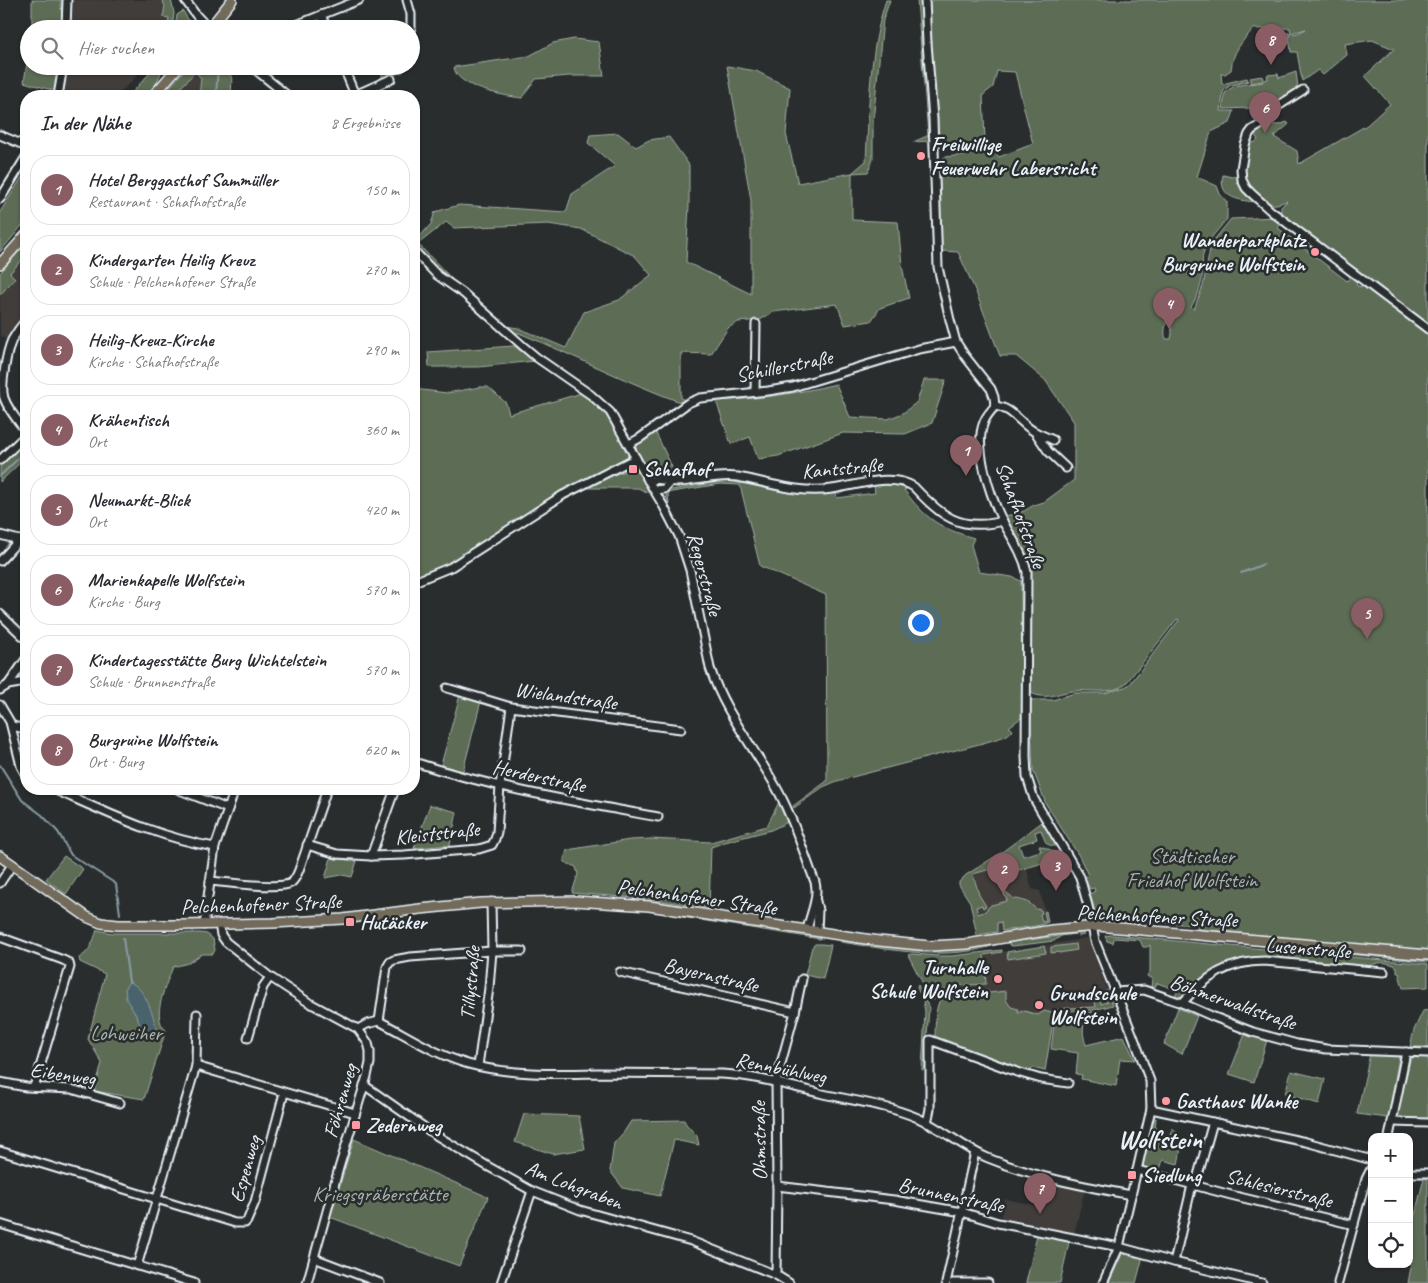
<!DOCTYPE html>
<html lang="de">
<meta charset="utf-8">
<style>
body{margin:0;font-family:Caveat,sans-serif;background:#f7f7f7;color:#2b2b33}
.controls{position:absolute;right:15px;bottom:15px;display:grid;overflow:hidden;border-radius:10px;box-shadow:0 1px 4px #0004}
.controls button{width:45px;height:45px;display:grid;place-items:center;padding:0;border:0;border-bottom:1px solid #e1e1e2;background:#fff;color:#2b2b33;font:25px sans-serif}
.you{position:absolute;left:920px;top:622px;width:18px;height:18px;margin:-12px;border:4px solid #fff;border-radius:50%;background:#1a73e8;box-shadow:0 0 0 8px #1a73e833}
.badge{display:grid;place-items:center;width:32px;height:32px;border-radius:50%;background:#8a5d65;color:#fff;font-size:16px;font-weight:700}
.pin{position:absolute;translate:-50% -41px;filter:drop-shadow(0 1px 2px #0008)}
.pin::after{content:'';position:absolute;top:26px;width:18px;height:15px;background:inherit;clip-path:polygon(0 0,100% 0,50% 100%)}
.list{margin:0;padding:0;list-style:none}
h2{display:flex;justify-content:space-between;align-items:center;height:65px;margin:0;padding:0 20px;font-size:21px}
h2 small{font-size:16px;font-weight:400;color:#7c7c81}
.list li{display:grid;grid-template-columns:32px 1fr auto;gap:15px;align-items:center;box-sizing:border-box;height:70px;margin:0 10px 10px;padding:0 10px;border:1px solid #e1e1e2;border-radius:20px}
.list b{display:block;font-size:19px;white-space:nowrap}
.list p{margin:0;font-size:16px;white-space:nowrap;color:#7c7c81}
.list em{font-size:16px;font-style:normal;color:#7c7c81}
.icon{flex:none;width:28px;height:28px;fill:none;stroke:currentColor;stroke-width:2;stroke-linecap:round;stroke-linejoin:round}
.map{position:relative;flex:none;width:1428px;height:1283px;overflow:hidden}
.search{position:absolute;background:#fff;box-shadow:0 1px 4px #0004;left:20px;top:20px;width:400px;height:55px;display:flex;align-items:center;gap:12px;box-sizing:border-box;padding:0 18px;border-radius:28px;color:#7c7c81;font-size:19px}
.panel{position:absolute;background:#fff;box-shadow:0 1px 4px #0004;left:20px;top:90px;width:400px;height:705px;border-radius:20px}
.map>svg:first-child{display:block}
</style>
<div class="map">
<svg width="1428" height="1283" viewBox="0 0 1428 1283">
<rect width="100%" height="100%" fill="#2a2d2e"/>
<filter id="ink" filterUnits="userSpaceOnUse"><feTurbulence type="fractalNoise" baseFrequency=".02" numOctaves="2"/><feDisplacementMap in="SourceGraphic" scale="10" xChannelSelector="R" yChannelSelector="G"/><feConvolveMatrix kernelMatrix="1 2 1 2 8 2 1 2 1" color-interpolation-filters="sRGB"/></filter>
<g filter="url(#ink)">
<g fill="#3f3d3a">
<polygon points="72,0 168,0 171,7 167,29 69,29"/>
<polygon points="66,66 143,66 136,77 116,96 62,96"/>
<polygon points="195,72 201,77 199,96 173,96"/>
<polygon points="26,255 26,316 21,322 8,341 0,335 0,295 15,278 10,273"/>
<polygon points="1002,852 1026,867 1032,889 1040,891 1048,922 1041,925 977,935 970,902 959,885 959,882 966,875"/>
<polygon points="1088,938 1113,1005 1094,1010 1066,1011 1054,1015 1045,1071 972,992 961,989 954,990 952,986 984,955"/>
<polygon points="1044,1181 1085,1188 1074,1235 1000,1221 1005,1199 1040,1206"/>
</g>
<g fill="#5d6c54" stroke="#a2aea6" fill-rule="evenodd">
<polygon points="32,0 61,0 62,29 32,29"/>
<polygon points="162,0 171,0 174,13 172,29 167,29 169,18 163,17 165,6"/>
<path d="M886,0H890L883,20L873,122V159L868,172L852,173V220L898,222L902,266L909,298L880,308L871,321L845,325L837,304L773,312L760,320L738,322L728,328L711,354L681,353V398L685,400L680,402C626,382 573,355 519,333H513L506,326L518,328L566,348L584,312L619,300L651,275L635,256L581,229L548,224L454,228L446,222L418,244L452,279L435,266L415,245L414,243L431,224L435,212L459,205L566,212L572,194L615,166L588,143L590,135L618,133L636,147L649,140L669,137L689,165V205L686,262L751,294V200L727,66L756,71L790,88L786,134L798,183L852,173L866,161C869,109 869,50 886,0Z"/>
<polygon points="917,0 921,0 922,36 928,101 930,141 913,142 927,136 928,134"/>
<path d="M928,0H1428V951L1198,929L1197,922H1192V925L1099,917L1095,912L1090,894L1095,891L1094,888L1090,889L1084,878L1088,875L1087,873L1079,856L1046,804L1033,770L1031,728V700H1053L1075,693H1105L1125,687L1130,684L1179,620L1177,619L1127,682C1114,696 1091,689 1074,691C1058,692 1048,701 1031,693L1030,571L1028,561L1006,516L1024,511L1034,505L1044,502L1074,480V422L1045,380L1016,356H1000L976,292L958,252L939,251L938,174L941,173L940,163L942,159L945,157L972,154L991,147L999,157L1033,144L1015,72L997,71L993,87L983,95L985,140L987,142C977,147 949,151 939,146L937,143ZM1290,28L1291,33L1306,29L1298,33L1289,35V33H1284L1282,45L1289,44V36L1291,52H1297L1302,81L1318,70L1323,75L1347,55L1345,44L1372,40L1394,49L1365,76L1390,104L1367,125L1299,164L1297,151L1274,137L1289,124L1287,122L1279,125L1267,124L1253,132L1258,140L1254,143L1250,139C1247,150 1242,163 1244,174C1245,183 1263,203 1272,204C1277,205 1283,202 1287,201L1281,207V212L1370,281L1366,287L1357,286L1356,280L1352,275L1347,281L1278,228L1282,222L1276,217L1231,219L1214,240L1210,249L1203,286L1194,309L1191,307C1196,299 1201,288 1202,278C1203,269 1201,259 1204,251C1209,238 1219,229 1227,219V202L1220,194L1217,186L1197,177L1211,132L1230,123L1234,111H1221L1223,92L1229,86L1248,81L1247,78L1222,84L1221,74H1225L1231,70C1233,51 1241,43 1253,29ZM1158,296H1162L1167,303L1176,309L1171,325L1172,333L1171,339H1166C1162,329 1169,322 1166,314C1164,309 1159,304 1156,300Z"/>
<polygon points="183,11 189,21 182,29 175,29 177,15"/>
<path d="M574,39L599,42L604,76H569L536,79L522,98C505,96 456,88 454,67L529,56L553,43Z"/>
<polygon points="29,50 29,66 58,66 55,91 24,82"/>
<polygon points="156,66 164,66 156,84 145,96 129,96"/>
<polygon points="188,66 226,66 224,69 232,77 231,96 199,96 201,78 195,72 173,96 162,96"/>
<polygon points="382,66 406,66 403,72 382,79"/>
<path d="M1296,72L1298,88L1269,105L1252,108L1223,109L1225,93C1235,82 1250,85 1263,82V81L1250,83V78L1262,76L1263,80L1268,79L1267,75L1278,74L1279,78Z"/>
<polygon points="26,171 26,221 0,252 0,212"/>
<path d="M1223,175L1232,177L1238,176L1240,184L1243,188L1255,200L1254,202C1237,200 1218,197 1223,175Z"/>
<polygon points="26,244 26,255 10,273 15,278 0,295 0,273"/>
<polygon points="514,346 534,361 479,367 429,367 428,352"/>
<path d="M924,380H946L932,423L905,434L843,433L778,456L758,459L750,437L731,444L716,401C757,399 795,394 836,384L850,417L888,419L903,413L917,402Z"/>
<polygon points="480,387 488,387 506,403 509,414 582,393 594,402 611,420 628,454 628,458 626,461 560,492 478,546 438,569 414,579 414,389 447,393"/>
<polygon points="655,431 672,467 667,474 657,474 650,472 634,446 643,441"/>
<polygon points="26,441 26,457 0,482 0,465"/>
<path d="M630,470C641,471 645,484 649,493L638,488H587L615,474Z"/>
<path d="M725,481C749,483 772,491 796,494C809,495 822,494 836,493L837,498L875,493L874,485H896L909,488L904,490C926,519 939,528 974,538L971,545L979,572L1012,577L1021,581L1022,717L1009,727L1013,730L1006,736L983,743L837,781L823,787L794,808L793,806L827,781L826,595L760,566L740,485L720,484L672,492L668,493L669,504L666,497V492L671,490Z"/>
<polygon points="460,695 481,701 463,771 441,765"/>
<polygon points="779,802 788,822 771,830 725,842 711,847 709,908 648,899 572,893 578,874 576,867 564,862 567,850 630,840 651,839 711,842 767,826"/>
<polygon points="430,805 457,812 450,845 414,848"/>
<path d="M1042,822L1058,846C1045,847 1045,841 1041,830L1035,832L1037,839L1019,845L1023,856L1041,851L1039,846H1041L1058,853L1057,859L1008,873L1005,865L973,874L979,895L986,906L983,908L982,905L976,907L978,914L984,912L991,905L1007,901L1004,893L1006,892L1013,898L1028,902L1036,909L1041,910L1042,913L1040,914L1042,922L1046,921L1044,912L1046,911L1048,922L1041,925L1002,931L1001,922L997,923V932L977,935L970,902L959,885V882L966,875L1002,852Z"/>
<polygon points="64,856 83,869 66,894 46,879"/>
<polygon points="331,858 357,861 352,877 342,875 325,878"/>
<polygon points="676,914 820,936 820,939 675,916"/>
<path d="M97,930L112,933H200L207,934L213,939L215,950L213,954H202L188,963L173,967C167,982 150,1018 166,1030L144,1099L94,1091L102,1063L88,1039L105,974L80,962L79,958C90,952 93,942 97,930Z"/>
<polygon points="1116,932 1428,959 1428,962 1253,945 1117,933"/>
<polygon points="1079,933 1061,936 1054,941 1013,946 1009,945 1010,942 1012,942 1083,933 1084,935 1079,936"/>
<path d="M1111,935L1428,964V987L1403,988L1399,973H1397V967C1389,961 1374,961 1367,968L1256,958L1236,961L1219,968L1203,977L1184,996L1181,997H1175L1177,990L1157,983L1154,989L1151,988L1152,978H1150L1147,976L1150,971V945L1147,947H1143L1140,940L1114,938L1113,943L1107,941L1105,936Z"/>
<path d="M842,939L953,949L998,944C991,947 983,948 976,950C931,958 885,949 841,942Z"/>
<polygon points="815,944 822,944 831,945 823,979 805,975 812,947"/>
<polygon points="1076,944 1077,950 1059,953 1059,952 1051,953 1051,947"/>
<polygon points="1044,946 1046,953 1008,959 1007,952"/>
<polygon points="1002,950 1002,952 984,955 986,984 952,986 942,992 934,1000 931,999 908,955 912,954 939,956 952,956"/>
<polygon points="918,985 929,1008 926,1048 925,1070 922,1070 925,1012 923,1000 917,988"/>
<path d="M961,989L974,992L988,991L989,993L1006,991V1000L1011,1007L1018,1009V1012H1020L1021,1010L1038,1015L1044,1011L1048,1012L1067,1008L1096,1007L1094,997L1099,996L1101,1004L1107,1002L1104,992L1108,990L1113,1005L1094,1010L1066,1011L1054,1015L1045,1071L1032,1068L1031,1073L993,1061L939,1041L935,1036C936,1016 933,989 961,989Z"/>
<polygon points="1178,1008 1197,1016 1182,1054 1164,1044"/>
<polygon points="1428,1010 1428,1047 1410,1047 1414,1030 1423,1011"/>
<path d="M1093,1012C1081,1020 1082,1033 1086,1045L1124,1036L1135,1060L1120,1059L1116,1086L1081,1079L1082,1075L1076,1074L1078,1053L1051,1049L1055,1017Z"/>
<polygon points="1245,1034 1267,1040 1254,1082 1229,1074"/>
<polygon points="1370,1054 1394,1054 1399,1057 1388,1118 1357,1114"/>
<path d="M1421,1055L1428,1056V1120C1418,1120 1405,1122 1398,1114L1399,1106L1410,1061L1412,1058Z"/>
<polygon points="1291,1071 1325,1079 1319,1104 1285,1094"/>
<polygon points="524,1114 579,1116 585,1149 553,1154 515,1142"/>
<polygon points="1156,1118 1154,1141 1168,1143 1172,1128 1176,1131 1174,1143 1182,1145 1178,1164 1163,1160 1159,1172 1145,1167 1142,1164 1151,1121 1152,1119"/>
<polygon points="684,1120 686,1124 697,1136 699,1145 674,1140 660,1196 623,1188 610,1171 614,1143 624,1132 631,1121"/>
<polygon points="354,1139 488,1197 459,1266 330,1217"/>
<polygon points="1424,1178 1428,1179 1428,1283 1408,1283 1411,1267 1409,1264 1409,1220 1414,1219"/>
<polygon points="1037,1235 1069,1242 1060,1283 1026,1283"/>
<polygon points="1123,1252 1143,1256 1136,1283 1109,1283"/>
</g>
<path fill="#48626c" stroke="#889ba4" d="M129,982C146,988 153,1015 157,1031L152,1037H147L144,1035L136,1015L126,999L125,988Z"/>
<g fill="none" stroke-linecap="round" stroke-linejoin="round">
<g stroke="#889ba4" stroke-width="2">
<polyline points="216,96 218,66"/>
<polyline points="0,476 26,451"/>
<polyline points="1241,573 1264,564"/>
<polyline points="0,765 22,800 42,815 58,832 71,855 116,884 120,914"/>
<polyline points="123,938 129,982"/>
</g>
<g stroke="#e8f1f8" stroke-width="11">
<g id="minor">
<polyline points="185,0 196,15 209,29"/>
<polyline points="407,0 411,14 411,29"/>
<path d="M925,0L927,43L933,119L938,267L950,320L956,342L965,356L991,389L994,397L995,406C991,411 986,416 984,422C973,447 991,497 1002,520C1011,537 1023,553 1027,572L1026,756L1027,777L1034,799L1080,877L1088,906L1095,941L1132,1033L1150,1081L1151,1109L1137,1170L1119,1247L1103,1283"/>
<polyline points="321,15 327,29"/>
<polyline points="66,29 67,0"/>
<polyline points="286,29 359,0"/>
<polyline points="251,66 288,96"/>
<polyline points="343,66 355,95 353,96"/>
<polyline points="1303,90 1278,106 1265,122 1252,130 1249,134 1245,145 1241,169 1242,180 1246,188 1251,193 1271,211 1428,329"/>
<polyline points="355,95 391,79"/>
<polyline points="58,96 63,66"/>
<polyline points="0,135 26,146"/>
<polyline points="0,199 26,157"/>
<path d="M414,251L437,275L463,293L523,346L536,357L591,395L610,412L614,419L648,480L664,507L679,536L690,570L710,668C724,712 754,747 776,787C793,817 803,851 815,882C819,898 810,915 807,930"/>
<path d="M26,320C21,326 16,333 12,340C7,351 0,386 4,398C8,410 18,421 26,431"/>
<polyline points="755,392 756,324"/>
<path d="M995,406C1013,408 1020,424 1035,432C1041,435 1047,437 1053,440"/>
<polyline points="1035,432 1048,451 1066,468"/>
<polyline points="629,444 640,438 688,403 700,398 768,391 793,387 919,349 956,342"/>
<polyline points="0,460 26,435"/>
<path d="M648,480C653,480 658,479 663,480C668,481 672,482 678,482C698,481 718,474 738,477C770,483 799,494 832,489C856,486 892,472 914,487C941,516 960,532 1003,521"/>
<polyline points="654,490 664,489 670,482"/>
<polyline points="0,535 19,540 26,541"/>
<polyline points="0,561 19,540"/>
<polyline points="414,582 451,567 563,495 636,458"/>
<polyline points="0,614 26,639"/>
<polyline points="8,685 26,659"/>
<polyline points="447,688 511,707 681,729"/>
<polyline points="0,690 8,685 26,682"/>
<polyline points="0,705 10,722 21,766 26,775"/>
<polyline points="12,726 26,729"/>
<path d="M414,762C493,788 576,802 658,817"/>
<path d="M53,789C106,812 158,838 215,847"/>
<polyline points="177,789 228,809"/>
<polyline points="307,845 337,854 371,856 404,855 479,849 492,845 495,839 497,832 500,786 511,707"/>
<polyline points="371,856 395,789"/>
<path d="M210,881C226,882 279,890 291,883C295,880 297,875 299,870L327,789"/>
<polyline points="0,883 12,865"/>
<polyline points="816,901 818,910 817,931"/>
<polyline points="219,924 221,935 226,942 270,977 308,1002 358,1029 368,1043 370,1051 370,1063 367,1076 339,1168 307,1283"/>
<polyline points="204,925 215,847 235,789"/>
<polyline points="0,937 63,960 69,963 70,967 34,1087"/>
<polyline points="620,972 795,1012"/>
<polyline points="1116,992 1144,990 1182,1003 1214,1017 1253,1032 1297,1044 1326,1049 1428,1053"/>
<path d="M1182,1003C1206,977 1228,961 1264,961L1384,972"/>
<polyline points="379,1021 387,967 390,962 394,960 410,957 492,951 522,951"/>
<path d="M358,1029L367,1024L379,1021C408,1036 436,1055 468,1064C509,1075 554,1074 596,1073C638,1073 680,1074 722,1074C757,1076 789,1086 823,1094C855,1101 887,1105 918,1118C943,1129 963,1148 988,1158C1034,1177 1083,1186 1131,1195"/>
<polyline points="248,1038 263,987 270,977"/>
<polyline points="196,1066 355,1113"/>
<polyline points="478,1066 489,988 492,951 491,902"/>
<polyline points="0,1082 26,1087 71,1089 120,1103"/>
<polyline points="364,1085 434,1134 489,1167 532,1191 580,1210 691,1241 776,1275 789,1283"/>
<polyline points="1151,1109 1306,1142 1372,1160"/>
<polyline points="1392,1122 1428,1123"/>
<polyline points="927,1123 930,1109 930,1040 1017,1072 1041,1079 1068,1083"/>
<polyline points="1389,1137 1406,1052"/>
<polyline points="0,1151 235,1223 245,1223 247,1221 255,1202 284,1093"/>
<polyline points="1137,1170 1231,1195 1354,1225"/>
<polyline points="1409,1173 1428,1173"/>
<polyline points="777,1186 894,1200 962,1212 998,1223 1119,1247 1174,1262 1262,1283"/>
<polyline points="1195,1186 1213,1122"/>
<polyline points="0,1224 194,1283"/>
<polyline points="314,1258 380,1283"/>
<polyline points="1174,1262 1192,1185"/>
<polyline points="137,1266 196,1066 197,1014"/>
<polyline points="776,1275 777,1186 776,1082 795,1012 802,979"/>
<polyline points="501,1283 532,1191"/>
<polyline points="946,1283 975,1152"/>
<polyline points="953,1283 988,1283"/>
<polyline points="1338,1283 1366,1179 1372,1167"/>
</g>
</g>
<g stroke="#e8f1f8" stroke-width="12">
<g id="major">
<polyline points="209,29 232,0"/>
<polyline points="153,96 179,66"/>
<polyline points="0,264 26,235"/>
<polyline points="0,856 87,917 101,923 118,925 185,925 273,923 343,919 420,909 481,903 575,901 649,906 879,941 930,946 967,944 1052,930 1097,926 1428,955"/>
</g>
</g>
<use href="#minor" stroke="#2a2d2e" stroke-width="7"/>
<use href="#major" stroke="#726b5a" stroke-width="9"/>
</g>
</g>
<g fill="#ff9aa2" stroke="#2a2d2e" stroke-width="2">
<circle cx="921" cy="156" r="5"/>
<circle cx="1315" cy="252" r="5"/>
<rect x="628" y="464" width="10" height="10" rx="2.5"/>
<rect x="345" y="917" width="10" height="10" rx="2.5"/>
<circle cx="998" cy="979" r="5"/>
<circle cx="1039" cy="1005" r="5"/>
<circle cx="1166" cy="1101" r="5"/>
<rect x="351" y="1120" width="10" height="10" rx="2.5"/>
<rect x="1127" y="1170" width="10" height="10" rx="2.5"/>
</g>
<g text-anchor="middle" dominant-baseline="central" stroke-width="5" stroke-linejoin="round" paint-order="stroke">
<g font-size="21" font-weight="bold" fill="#e8f1f8" stroke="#2a2d2e" text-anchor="start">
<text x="931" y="144">Freiwillige<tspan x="931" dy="24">Feuerwehr Labersricht</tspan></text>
<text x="1305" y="240" text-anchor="end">Wanderparkplatz<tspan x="1305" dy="24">Burgruine Wolfstein</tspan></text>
<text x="643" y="469">Schafhof</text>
<text x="360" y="922">Hutäcker</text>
<text x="988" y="967" text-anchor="end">Turnhalle<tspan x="988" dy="24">Schule Wolfstein</tspan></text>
<text x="1049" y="993">Grundschule<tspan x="1049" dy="24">Wolfstein</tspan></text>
<text x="1176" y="1101">Gasthaus Wanke</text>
<text x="366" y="1125">Zedernweg</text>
<text x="1142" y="1175">Siedlung</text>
</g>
<g font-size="21" fill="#e8f1f8" stroke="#2a2d2e">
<text transform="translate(784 366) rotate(-11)">Schillerstraße</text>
<text transform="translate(842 468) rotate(-5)">Kantstraße</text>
<text transform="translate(1021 515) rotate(70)">Schafhofstraße</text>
<text transform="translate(705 574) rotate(75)">Regerstraße</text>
<text transform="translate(566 696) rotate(8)">Wielandstraße</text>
<text transform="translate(539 776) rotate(12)">Herderstraße</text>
<text transform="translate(437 833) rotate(-6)">Kleiststraße</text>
<text transform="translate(697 897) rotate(8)">Pelchenhofener Straße</text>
<text transform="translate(261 904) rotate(-2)">Pelchenhofener Straße</text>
<text transform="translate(1157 916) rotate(3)">Pelchenhofener Straße</text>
<text transform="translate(1308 948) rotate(5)">Lusenstraße</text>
<text transform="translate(711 975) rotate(13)">Bayernstraße</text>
<text transform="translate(470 983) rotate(-85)">Tillystraße</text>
<text transform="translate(1233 1002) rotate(19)">Böhmerwaldstraße</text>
<text transform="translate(781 1068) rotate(11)">Rennbühlweg</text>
<text transform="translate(63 1074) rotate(8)">Eibenweg</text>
<text transform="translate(340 1101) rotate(-74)">Föhrenweg</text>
<text transform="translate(759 1141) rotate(-91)">Ohmstraße</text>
<text transform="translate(245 1169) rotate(-74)">Espenweg</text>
<text transform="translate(574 1185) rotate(21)">Am Lohgraben</text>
<text transform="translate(1279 1188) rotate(14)">Schlesierstraße</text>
<text transform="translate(951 1195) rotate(12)">Brunnenstraße</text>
</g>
<g font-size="21" fill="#a9b5ae" stroke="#2a2d2e">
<text x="1192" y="856">Städtischer<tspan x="1192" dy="24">Friedhof Wolfstein</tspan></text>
<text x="126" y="1033">Lohweiher</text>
<text x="380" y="1194">Kriegsgräberstätte</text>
</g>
<g font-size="26" font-weight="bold" fill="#e8f1f8" stroke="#2a2d2e">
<text x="1160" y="1139">Wolfstein</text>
</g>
</g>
</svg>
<div class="controls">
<button>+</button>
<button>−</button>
<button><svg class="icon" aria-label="locate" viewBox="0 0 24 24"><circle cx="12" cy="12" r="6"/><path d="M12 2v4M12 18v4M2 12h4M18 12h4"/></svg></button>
</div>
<div class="you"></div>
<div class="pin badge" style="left:966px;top:476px">1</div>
<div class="pin badge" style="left:1003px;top:894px">2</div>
<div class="pin badge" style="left:1056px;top:891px">3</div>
<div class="pin badge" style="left:1169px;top:329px">4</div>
<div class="pin badge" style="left:1367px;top:639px">5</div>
<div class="pin badge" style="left:1265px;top:133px">6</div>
<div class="pin badge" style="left:1040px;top:1214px">7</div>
<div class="pin badge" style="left:1271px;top:65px">8</div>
<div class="search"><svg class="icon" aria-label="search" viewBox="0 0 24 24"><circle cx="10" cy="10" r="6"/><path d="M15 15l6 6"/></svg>Hier suchen</div>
<section class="panel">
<h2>In der Nähe<small>8 Ergebnisse</small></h2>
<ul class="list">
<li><span class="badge">1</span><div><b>Hotel Berggasthof Sammüller</b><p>Restaurant · Schafhofstraße</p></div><em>150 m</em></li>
<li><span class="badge">2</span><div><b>Kindergarten Heilig Kreuz</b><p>Schule · Pelchenhofener Straße</p></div><em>270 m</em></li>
<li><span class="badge">3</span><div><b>Heilig-Kreuz-Kirche</b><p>Kirche · Schafhofstraße</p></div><em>290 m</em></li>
<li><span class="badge">4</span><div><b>Krähentisch</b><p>Ort</p></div><em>360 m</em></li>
<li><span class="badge">5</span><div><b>Neumarkt-Blick</b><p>Ort</p></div><em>420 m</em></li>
<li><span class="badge">6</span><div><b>Marienkapelle Wolfstein</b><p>Kirche · Burg</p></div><em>570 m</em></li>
<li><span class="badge">7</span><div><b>Kindertagesstätte Burg Wichtelstein</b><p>Schule · Brunnenstraße</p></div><em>570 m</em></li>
<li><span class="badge">8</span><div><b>Burgruine Wolfstein</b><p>Ort · Burg</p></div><em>620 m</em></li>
</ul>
</section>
</div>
